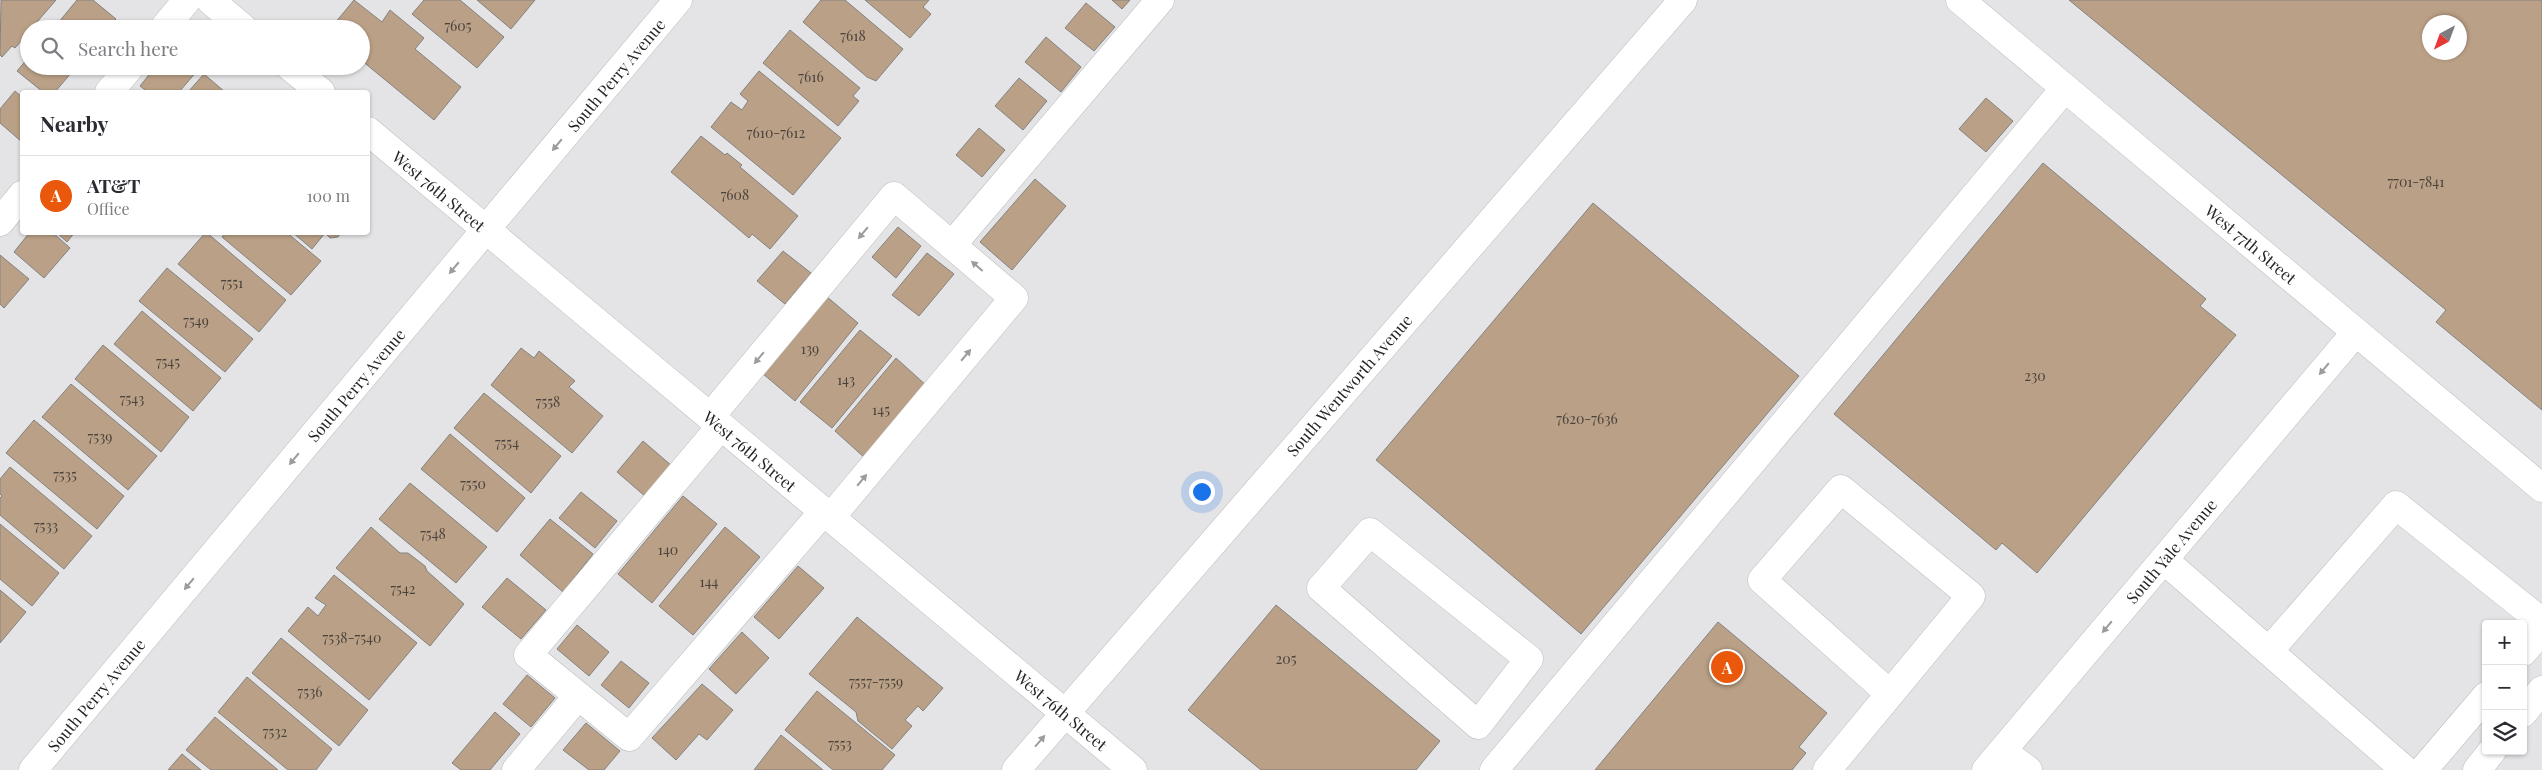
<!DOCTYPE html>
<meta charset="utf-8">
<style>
body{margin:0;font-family:"Playfair Display",serif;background:#f2f2f3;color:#2b2b33}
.controls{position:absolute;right:15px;bottom:15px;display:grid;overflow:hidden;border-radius:5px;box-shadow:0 1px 4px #0004}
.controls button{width:45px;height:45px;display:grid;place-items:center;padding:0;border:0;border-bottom:1px solid #e1e1e2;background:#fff;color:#2b2b33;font:25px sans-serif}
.compass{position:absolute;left:2422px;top:15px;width:45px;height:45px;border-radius:50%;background:#fff;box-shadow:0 1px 4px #0004;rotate:221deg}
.you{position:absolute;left:1201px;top:491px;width:18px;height:18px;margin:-12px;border:4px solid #fff;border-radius:50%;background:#1a73e8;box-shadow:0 0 0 8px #1a73e833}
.badge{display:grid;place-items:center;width:32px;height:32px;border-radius:50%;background:#ea580c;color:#fff;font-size:16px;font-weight:700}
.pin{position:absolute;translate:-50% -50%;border:2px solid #fff;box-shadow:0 1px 5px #0006}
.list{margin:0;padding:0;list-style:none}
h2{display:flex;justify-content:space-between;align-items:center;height:65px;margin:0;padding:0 20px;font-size:21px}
h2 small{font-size:16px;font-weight:400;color:#7c7c81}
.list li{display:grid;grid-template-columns:32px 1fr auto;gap:15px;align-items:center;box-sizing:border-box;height:80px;padding:0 20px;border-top:1px solid #e1e1e2}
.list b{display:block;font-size:19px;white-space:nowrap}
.list p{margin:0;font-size:16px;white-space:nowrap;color:#7c7c81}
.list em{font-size:16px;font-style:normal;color:#7c7c81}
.icon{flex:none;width:28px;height:28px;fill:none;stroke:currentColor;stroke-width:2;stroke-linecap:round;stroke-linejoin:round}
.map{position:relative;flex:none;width:2542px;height:770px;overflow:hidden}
.search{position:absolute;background:#fff;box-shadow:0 1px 4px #0004;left:20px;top:20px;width:350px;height:55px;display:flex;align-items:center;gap:12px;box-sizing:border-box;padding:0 18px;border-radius:28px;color:#7c7c81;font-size:19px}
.panel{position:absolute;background:#fff;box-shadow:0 1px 4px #0004;left:20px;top:90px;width:350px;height:145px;border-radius:5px}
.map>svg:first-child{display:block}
</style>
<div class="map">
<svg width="2542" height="770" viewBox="0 0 2542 770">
<rect width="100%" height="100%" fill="#e4e4e6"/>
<g fill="#baa086" stroke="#838281" fill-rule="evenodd">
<polygon points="1,0 56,0 31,29 29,29 29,32 15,48 12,46 2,57 0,55"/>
<polygon points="77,0 93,0 116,19 108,29 53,29"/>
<polygon points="354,0 382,22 390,10 424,38 415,49 461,87 434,120 361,60 361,29 330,29"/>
<polygon points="424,0 460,0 504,37 477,68 412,14"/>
<polygon points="477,0 535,0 511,29"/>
<polygon points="821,0 845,0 903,49 876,81 867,77 803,22"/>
<polygon points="865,0 929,0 923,7 931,14 910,38"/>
<polygon points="1112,0 1130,0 1122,9"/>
<path d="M2069,0H2542V410L2436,322L2446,310ZM2430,22H2460V52H2430Z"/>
<polygon points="1086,3 1115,27 1094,51 1065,28"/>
<polygon points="790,30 860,88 853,96 859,101 838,126 763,63"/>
<polygon points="1046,37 1081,67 1061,92 1025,62"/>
<polygon points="29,57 29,66 77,66 55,92 43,92 17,71"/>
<polygon points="156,66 193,66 198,70 179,92 148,92 140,86"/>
<polygon points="759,71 841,138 793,195 711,127 731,102 742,110 748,101 740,94"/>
<polygon points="204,74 225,92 188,92"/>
<polygon points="1019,78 1047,101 1023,130 995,106"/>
<polygon points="15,91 22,97 22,142 0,123 0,109"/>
<polygon points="1986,98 2013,121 1986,152 1959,129"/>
<polygon points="979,128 1005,150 982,177 956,155"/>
<polygon points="701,136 725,155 727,153 742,165 740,167 798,216 770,249 752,234 749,238 671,172"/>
<polygon points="2043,163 2206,299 2200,306 2236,335 2037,573 2002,543 1996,550 1834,414"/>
<polygon points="1035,179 1066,206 1012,270 980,242"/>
<polygon points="1593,203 1799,376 1581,634 1376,460"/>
<polygon points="898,227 921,246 896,278 872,257"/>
<polygon points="30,232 52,232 70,248 44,278 14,252"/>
<polygon points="56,232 75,232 67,242"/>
<polygon points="206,232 286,300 259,332 178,264"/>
<polygon points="226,232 286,232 321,261 291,295 222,237"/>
<polygon points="292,232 341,232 338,237 330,238 325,233 312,249"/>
<polygon points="783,251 811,273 785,304 757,281"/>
<polygon points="927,253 954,274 919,316 892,295"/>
<polygon points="0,255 29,279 4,308 0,304"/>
<polygon points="167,268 253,339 225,372 139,301"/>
<polygon points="826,296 858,323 795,401 762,373"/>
<polygon points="142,311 221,378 193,411 114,344"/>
<polygon points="860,330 892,356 832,428 800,402"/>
<polygon points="103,345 189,417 161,452 75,379"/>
<polygon points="521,348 534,358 539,351 575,381 569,387 603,416 572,453 491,385"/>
<polygon points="896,358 928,387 866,459 835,431"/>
<polygon points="71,384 157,456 128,490 42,417"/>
<polygon points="484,393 561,456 531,493 454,428"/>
<polygon points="34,420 124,496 97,529 6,453"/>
<polygon points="450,434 525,498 497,532 421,469"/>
<polygon points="643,441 672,466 646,497 617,472"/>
<polygon points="10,467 92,536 64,569 0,515 0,498 2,496 0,494 0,479"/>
<polygon points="410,483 487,547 456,583 379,519"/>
<polygon points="581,492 617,521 595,548 559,518"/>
<polygon points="683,496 717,524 652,603 618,574"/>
<polygon points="550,519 593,554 563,592 520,555"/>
<polygon points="0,524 59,573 32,606 0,579"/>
<polygon points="371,527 400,553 408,553 425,566 427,571 464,604 430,646 336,568"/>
<polygon points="725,527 760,557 693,635 659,606"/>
<polygon points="798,566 824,588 779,639 754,617"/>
<polygon points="334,575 417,643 369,700 288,631 308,607 318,616 326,605 315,598"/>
<polygon points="507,578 546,610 521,639 482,607"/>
<polygon points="0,590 26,612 0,643"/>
<polygon points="1276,605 1440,741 1416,770 1261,770 1188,710"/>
<polygon points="857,617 943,688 923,711 918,706 905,720 912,726 892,749 858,721 856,712 809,674"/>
<polygon points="1718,622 1827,713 1799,747 1806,753 1792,770 1595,770"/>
<polygon points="577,625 609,652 589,676 557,649"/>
<polygon points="742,632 769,658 736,694 709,669"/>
<polygon points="281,638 368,710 339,746 252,673"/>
<polygon points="621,661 649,683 629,708 601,685"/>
<polygon points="527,675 555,698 531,727 503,704"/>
<polygon points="247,677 332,749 316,770 288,770 218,712"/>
<polygon points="702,684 733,710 707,740 699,734 676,760 652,738"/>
<polygon points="817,691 895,755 882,770 833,770 785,730"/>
<polygon points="495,712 520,734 490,770 461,770 452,763"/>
<polygon points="215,717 278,770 211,770 186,750"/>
<polygon points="586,723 620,751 604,770 589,770 563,750"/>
<polygon points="781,735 823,770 754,770"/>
<polygon points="182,754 201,770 168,770"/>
</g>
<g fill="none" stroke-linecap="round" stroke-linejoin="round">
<g stroke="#bcbdbe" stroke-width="29">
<g id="minor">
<polyline points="210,0 244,29"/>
<polyline points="1960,0 2542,488"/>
<polyline points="163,29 187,0"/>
<polyline points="289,66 321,92"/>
<polyline points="109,92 131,66"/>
<polyline points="368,131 1133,770"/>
<polyline points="0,222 22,195"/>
<polyline points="952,245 1160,0"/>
<polyline points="710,417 894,196 1014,298 831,517"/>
<polyline points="721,426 528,655 629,737 823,512"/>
<polygon points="1370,532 1529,659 1478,725 1321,588"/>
<polyline points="2164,560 2405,770"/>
<polyline points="2269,651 2396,505 2542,622"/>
<polyline points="2523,652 2542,630"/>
<polyline points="2523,713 2542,690"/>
<polyline points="2002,751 2028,770"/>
<polyline points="33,770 678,0"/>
<polyline points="516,770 578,696"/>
<polyline points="1016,770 1683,0"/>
<polyline points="1494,770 2065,88"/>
<polyline points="1827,770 1971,596 1841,489 1762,580 1890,694"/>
<polyline points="1986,770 2356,332"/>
<polyline points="2423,770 2486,696"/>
<polyline points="2477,770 2492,751"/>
</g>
</g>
<use href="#minor" stroke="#fff" stroke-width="28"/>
</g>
<defs><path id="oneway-solid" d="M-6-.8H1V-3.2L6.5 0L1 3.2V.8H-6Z" transform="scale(1.25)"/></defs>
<g fill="#9c9c9d">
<use href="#oneway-solid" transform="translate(557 145) rotate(130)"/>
<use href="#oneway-solid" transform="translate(863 233) rotate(130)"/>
<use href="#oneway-solid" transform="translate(977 266) rotate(-139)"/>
<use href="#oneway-solid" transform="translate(454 268) rotate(130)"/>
<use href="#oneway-solid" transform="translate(966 355) rotate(-50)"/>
<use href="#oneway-solid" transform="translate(759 358) rotate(130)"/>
<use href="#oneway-solid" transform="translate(2324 369) rotate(130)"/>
<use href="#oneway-solid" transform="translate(294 459) rotate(130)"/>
<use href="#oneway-solid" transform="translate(862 480) rotate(-50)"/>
<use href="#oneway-solid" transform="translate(189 584) rotate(130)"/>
<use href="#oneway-solid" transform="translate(2107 627) rotate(130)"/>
<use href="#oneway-solid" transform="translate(1040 741) rotate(-49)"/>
</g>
<g text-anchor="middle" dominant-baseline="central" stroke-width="4" stroke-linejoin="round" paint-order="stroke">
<g font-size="14" fill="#4a433d">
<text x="458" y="25">7605</text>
<text x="853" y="35">7618</text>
<text x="811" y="76">7616</text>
<text x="776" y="132">7610-7612</text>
<text x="2416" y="181">7701-7841</text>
<text x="735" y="194">7608</text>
<text x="232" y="282">7551</text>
<text x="196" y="320">7549</text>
<text x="810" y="348">139</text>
<text x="168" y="361">7545</text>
<text x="2035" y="375">230</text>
<text x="846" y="379">143</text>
<text x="132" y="398">7543</text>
<text x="548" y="401">7558</text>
<text x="881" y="409">145</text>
<text x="1587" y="418">7620-7636</text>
<text x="100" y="436">7539</text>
<text x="507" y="442">7554</text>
<text x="65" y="474">7535</text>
<text x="473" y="483">7550</text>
<text x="46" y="525">7533</text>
<text x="433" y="533">7548</text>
<text x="668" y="549">140</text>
<text x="709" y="581">144</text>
<text x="403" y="588">7542</text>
<text x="352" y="637">7538-7540</text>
<text x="1286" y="658">205</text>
<text x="876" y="681">7557-7559</text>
<text x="310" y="691">7536</text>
<text x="275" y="731">7532</text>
<text x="840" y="743">7553</text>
</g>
<g font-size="16" fill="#242425" stroke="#fff">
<text transform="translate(616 75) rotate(-50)">South Perry Avenue</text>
<text transform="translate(439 191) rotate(40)">West 76th Street</text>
<text transform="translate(2251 244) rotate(40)">West 77th Street</text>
<text transform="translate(356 385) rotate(-50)">South Perry Avenue</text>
<text transform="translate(1349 385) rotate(-49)">South Wentworth Avenue</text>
<text transform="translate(750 451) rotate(40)">West 76th Street</text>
<text transform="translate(2171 551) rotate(-50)">South Yale Avenue</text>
<text transform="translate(96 695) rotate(-50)">South Perry Avenue</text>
<text transform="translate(1061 710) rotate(40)">West 76th Street</text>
</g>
</g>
</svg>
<div class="controls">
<button>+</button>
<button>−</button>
<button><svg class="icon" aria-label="layers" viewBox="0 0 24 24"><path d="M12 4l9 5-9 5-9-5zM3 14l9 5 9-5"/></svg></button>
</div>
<svg class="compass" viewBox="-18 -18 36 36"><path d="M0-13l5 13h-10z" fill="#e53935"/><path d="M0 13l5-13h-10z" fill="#7c7c81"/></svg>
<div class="you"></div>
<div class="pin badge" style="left:1727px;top:667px">A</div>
<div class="search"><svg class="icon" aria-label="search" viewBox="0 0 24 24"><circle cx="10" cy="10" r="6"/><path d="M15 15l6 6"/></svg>Search here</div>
<section class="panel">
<h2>Nearby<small></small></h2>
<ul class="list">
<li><span class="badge">A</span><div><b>AT&amp;T</b><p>Office</p></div><em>100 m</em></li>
</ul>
</section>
</div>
